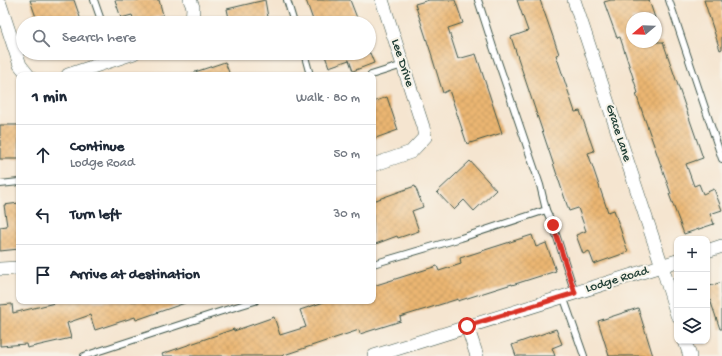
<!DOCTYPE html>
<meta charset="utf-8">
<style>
body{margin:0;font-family:"Gochi Hand",sans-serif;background:#f2f2f3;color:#1f2937}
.controls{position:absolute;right:12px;bottom:12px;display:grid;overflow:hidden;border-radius:8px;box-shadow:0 1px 3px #0004}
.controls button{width:36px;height:36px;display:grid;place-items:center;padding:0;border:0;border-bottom:1px solid #e0e1e3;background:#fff;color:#1f2937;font:20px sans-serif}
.compass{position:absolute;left:626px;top:12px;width:36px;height:36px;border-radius:50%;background:#fff;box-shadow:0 1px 3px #0004;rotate:251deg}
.stop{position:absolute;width:12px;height:12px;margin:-9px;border:3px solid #d93025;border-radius:50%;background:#fff}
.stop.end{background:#d93025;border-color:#fff;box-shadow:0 1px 4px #0008}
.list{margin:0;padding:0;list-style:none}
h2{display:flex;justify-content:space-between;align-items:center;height:52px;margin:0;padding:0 16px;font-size:17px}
h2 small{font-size:13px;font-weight:400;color:#747a83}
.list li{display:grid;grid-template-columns:26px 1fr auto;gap:12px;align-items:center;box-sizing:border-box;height:60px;padding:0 16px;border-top:1px solid #e0e1e3}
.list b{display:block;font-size:15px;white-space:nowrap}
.list p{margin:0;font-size:13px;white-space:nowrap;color:#747a83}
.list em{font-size:13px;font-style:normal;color:#747a83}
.icon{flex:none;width:22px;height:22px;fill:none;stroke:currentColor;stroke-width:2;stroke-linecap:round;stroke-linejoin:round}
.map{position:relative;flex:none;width:722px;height:356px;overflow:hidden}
.search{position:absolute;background:#fff;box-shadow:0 1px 3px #0004;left:16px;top:16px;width:360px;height:44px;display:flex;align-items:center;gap:10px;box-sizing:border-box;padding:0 14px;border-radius:22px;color:#747a83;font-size:15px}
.panel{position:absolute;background:#fff;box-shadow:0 1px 3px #0004;left:16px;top:72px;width:360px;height:232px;border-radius:8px}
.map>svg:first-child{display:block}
</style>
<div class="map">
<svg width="722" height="356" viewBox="0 0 722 356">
<defs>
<pattern id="building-cross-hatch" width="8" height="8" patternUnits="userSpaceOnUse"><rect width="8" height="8" fill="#ebb672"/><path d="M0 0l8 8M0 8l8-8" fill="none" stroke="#c99d63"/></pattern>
</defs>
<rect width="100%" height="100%" fill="#f7f3e8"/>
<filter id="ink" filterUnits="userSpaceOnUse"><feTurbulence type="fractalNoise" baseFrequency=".025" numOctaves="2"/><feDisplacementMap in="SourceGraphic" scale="8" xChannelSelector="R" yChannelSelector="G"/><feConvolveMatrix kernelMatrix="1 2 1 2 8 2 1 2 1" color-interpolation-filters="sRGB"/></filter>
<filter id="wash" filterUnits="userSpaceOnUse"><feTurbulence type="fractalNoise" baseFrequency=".012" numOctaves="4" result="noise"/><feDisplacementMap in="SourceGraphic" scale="16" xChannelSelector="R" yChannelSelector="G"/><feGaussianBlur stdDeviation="0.9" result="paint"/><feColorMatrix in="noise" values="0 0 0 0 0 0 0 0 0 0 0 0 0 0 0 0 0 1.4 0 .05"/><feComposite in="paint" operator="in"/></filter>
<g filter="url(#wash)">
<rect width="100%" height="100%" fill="#f5e5d0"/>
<g id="blocks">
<g fill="url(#building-cross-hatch)">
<polygon points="30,0 74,0 82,23 38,23"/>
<polygon points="115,0 159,0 163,15 137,23 135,23 132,15 121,18"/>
<polygon points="265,0 269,23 230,23 227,9"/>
<polygon points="306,0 350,0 359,23 314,23"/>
<polygon points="429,0 455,0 463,23 448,28 458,59 476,54 502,133 467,144 449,90 443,93 432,57 432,56 415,4"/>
<polygon points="517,0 540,0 559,54 556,55 575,112 580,111 594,151 588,153 608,212 614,210 628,252 594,264 589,251 583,254 576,235 586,231 578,208 569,211 511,37 528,31"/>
<polygon points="611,0 649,0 655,18 632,18 632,42 663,42 703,158 686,164 694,186 699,184 703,194 714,189 722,210 710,214 714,224 684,234 669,194 671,194 636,94 638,93 620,37 617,38 604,2"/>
<polygon points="704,0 722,0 722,49 720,50"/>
<polygon points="324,53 370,53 374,63 353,71 349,60 329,67"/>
<polygon points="225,62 230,75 193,75 192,73"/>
<polygon points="387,97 398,130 373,139 373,102"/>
<rect x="0" y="125" width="19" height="34"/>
<polygon points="470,161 496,190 474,211 464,200 454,210 437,192"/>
<polygon points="415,186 423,207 412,211 419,231 398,238 397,236 373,245 373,201"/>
<polygon points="19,203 19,249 0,251 0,227 7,226 4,205"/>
<polygon points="532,235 536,247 546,243 556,271 512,285 512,284 458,301 458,299 400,317 401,321 360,334 359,330 281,356 163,356 162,354 234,329 234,331 274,317 280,335 306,327 300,310 327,301 373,301 373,286 437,266 439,271 461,264 460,258"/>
<polygon points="722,282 722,329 720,329 707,291 707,287"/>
<polygon points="63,301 185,301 185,303 136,320 135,317 95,330 90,315 67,323 71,338 27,348 26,344 0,346 0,305 12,304 13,313"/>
<polygon points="638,308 653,356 609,356 598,321"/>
<polygon points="556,329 562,344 552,348 555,356 516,356 512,345"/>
</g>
</g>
</g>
<g filter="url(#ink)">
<use href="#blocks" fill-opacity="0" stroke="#3f564b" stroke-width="1"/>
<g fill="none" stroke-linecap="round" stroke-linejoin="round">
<g stroke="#3f564b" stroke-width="8">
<g id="lane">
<polyline points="94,0 102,23"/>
<polyline points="287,0 294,23"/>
<polyline points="669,0 722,159"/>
<polyline points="304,53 310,75"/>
<polyline points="371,75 403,65"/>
<polyline points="0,184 19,182"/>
<polyline points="546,210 553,225 575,293"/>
<polyline points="373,264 461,238 546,210 540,185 493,47 478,0"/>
<polyline points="563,296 584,356"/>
<polyline points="84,356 219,312 255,301"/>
</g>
</g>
<g stroke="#3f564b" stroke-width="14">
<g id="street">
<polyline points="190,0 193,7 192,23"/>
<polyline points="574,0 662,266 677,315"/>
<polyline points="0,4 20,65 28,75"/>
<polyline points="68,75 134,53"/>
<polyline points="373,165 411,152 425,137 423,127 382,0"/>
<polyline points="707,251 722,246"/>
<polyline points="0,269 19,268"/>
<polyline points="467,326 477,356"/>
<polyline points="685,341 690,356"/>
<polyline points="374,356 677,261"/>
</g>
</g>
<use href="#lane" stroke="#fff" stroke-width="6"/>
<use href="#street" stroke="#fff" stroke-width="13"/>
</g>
</g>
<g fill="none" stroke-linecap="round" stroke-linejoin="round" filter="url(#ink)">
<polyline stroke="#d93025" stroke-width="5" points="467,326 575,293 553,225"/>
</g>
<g text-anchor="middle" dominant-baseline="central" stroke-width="4" stroke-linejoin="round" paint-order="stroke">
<g font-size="13" fill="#1f3d34" stroke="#f7f3e8">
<text transform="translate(402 63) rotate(72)">Lee Drive</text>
<text transform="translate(618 133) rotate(72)">Grace Lane</text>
<text transform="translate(617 280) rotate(-17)">Lodge Road</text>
</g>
</g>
</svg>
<div class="controls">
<button>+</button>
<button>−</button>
<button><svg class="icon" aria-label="layers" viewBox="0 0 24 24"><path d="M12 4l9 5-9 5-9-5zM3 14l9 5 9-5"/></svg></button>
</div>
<svg class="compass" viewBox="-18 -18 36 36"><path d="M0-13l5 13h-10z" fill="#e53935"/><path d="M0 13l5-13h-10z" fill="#747a83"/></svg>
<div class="stop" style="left:467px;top:326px"></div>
<div class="stop end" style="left:553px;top:225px"></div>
<div class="search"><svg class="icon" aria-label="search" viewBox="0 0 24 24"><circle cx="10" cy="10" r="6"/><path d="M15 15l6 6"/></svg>Search here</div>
<section class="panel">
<h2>1 min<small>Walk · 80 m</small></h2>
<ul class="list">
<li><svg class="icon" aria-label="ahead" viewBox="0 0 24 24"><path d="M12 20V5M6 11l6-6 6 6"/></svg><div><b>Continue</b><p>Lodge Road</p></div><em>50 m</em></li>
<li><svg class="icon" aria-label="left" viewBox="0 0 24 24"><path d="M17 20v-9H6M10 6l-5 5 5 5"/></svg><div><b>Turn left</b></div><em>30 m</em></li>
<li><svg class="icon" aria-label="arrive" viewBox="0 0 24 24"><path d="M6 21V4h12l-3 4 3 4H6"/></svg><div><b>Arrive at destination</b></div></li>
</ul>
</section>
</div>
